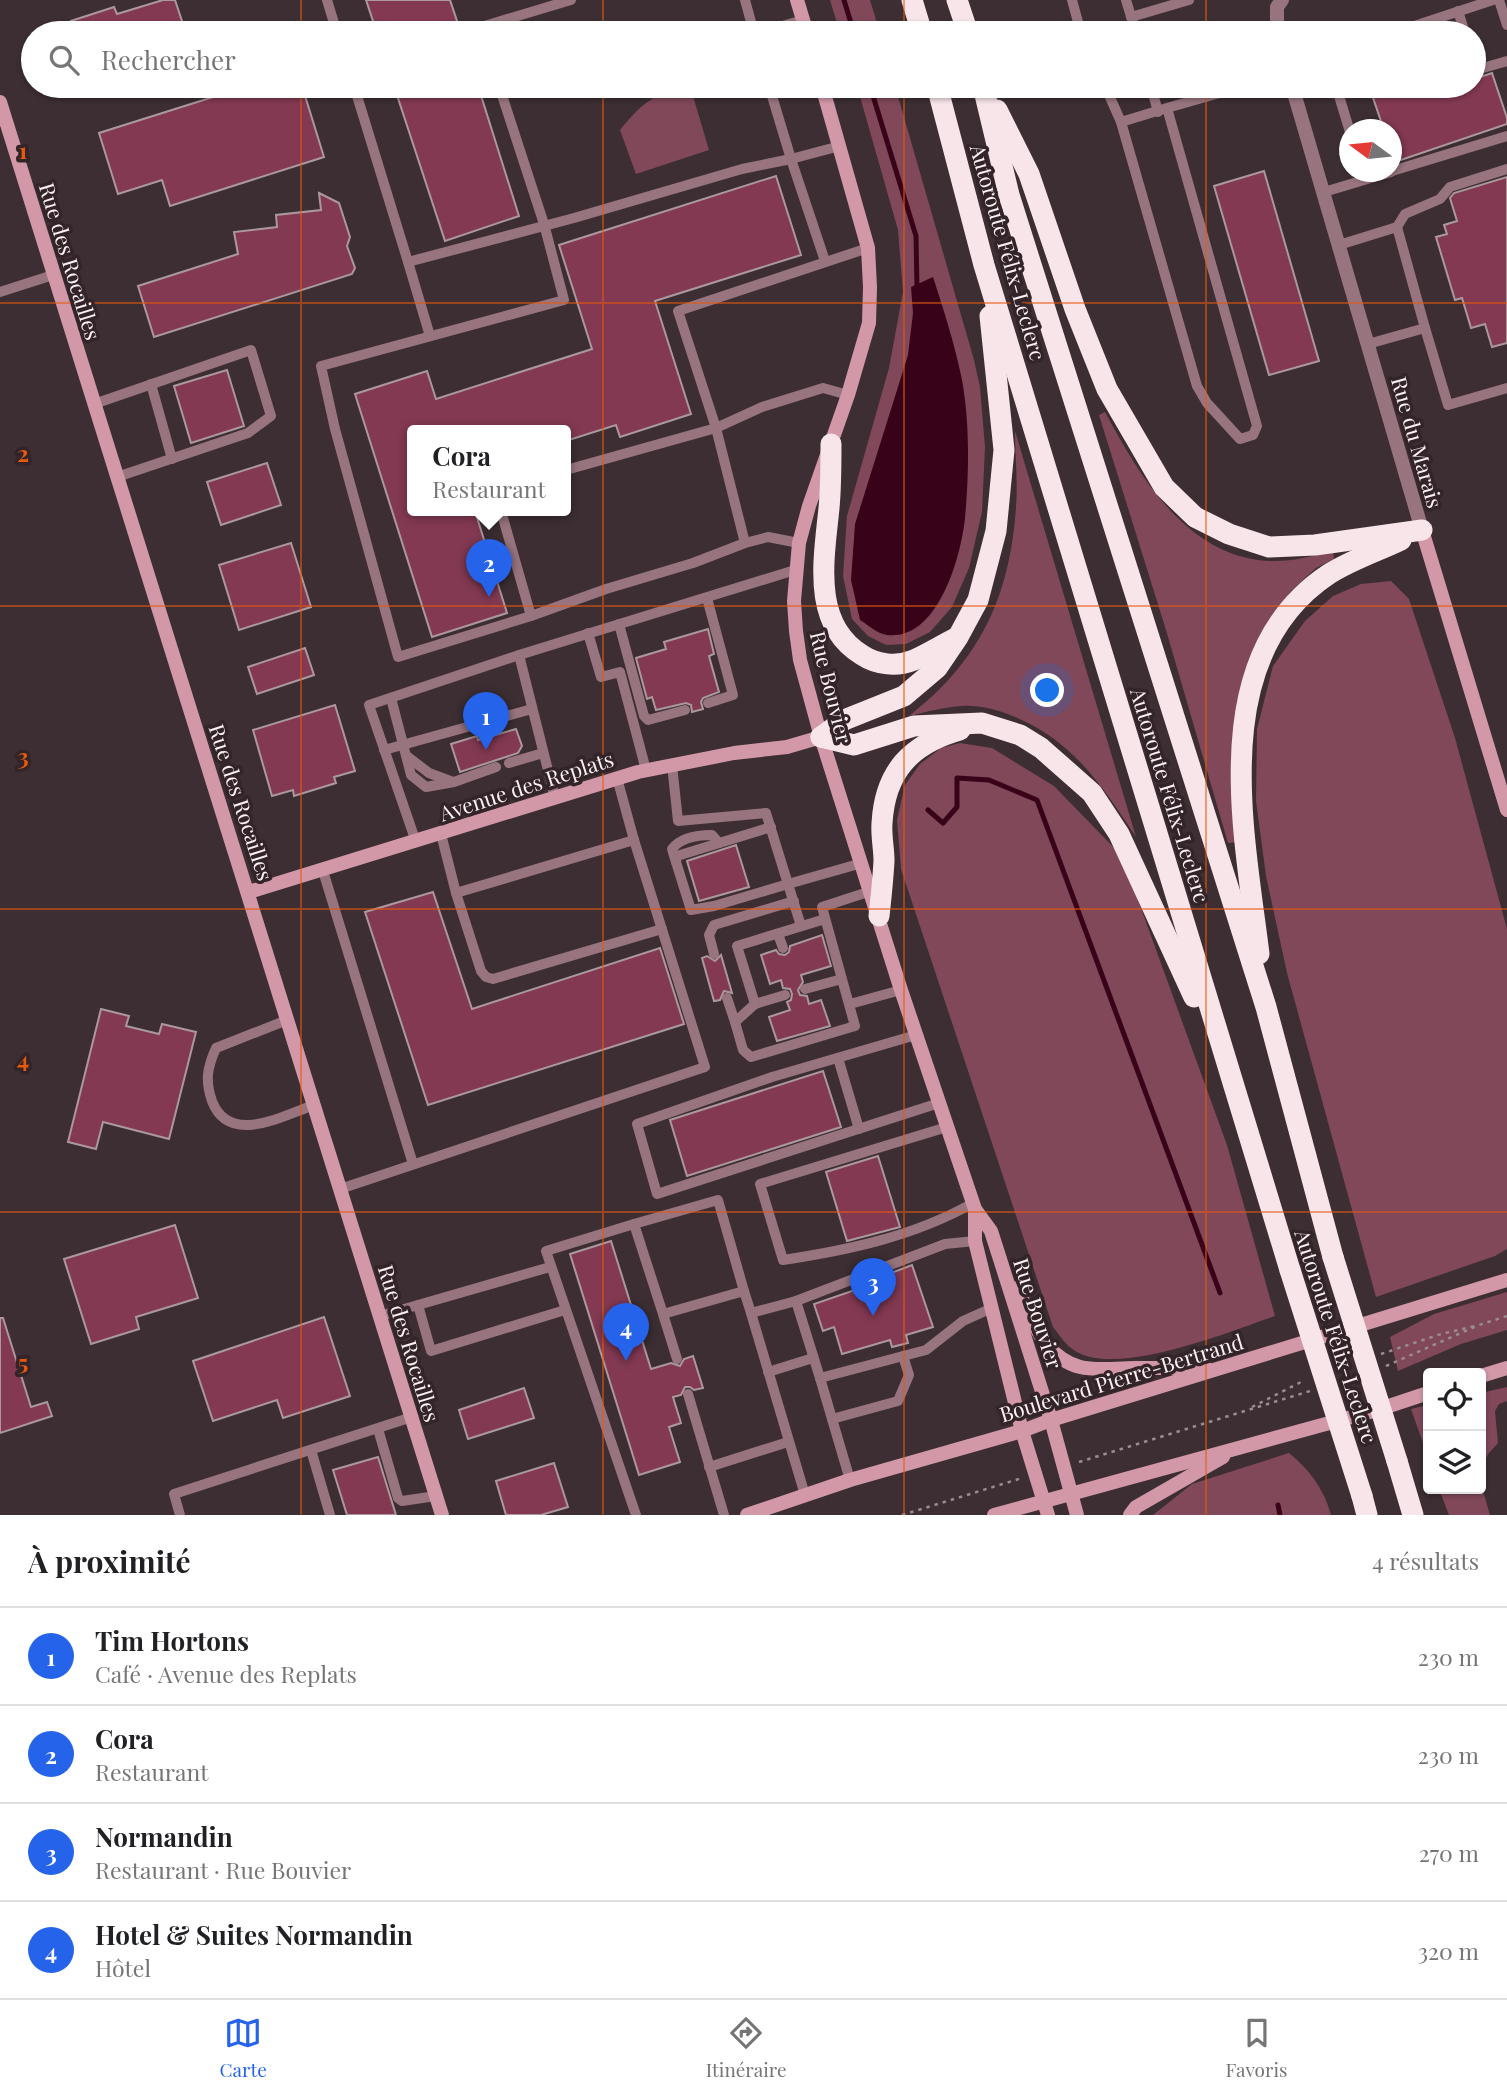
<!DOCTYPE html>
<html lang="fr">
<meta charset="utf-8">
<style>
body{margin:0;font-family:"Playfair Display",serif;background:#f6f6f6;color:#202124}
.controls{position:absolute;right:21px;bottom:21px;display:grid;overflow:hidden;border-radius:7px;box-shadow:0 2px 5px #0004}
.controls button{width:63px;height:63px;display:grid;place-items:center;padding:0;border:0;border-bottom:2px solid #e0e0e0;background:#fff;color:#202124;font:35px sans-serif}
.compass{position:absolute;left:1339px;top:119px;width:63px;height:63px;border-radius:50%;background:#fff;box-shadow:0 2px 5px #0004;rotate:285deg}
.you{position:absolute;left:1048px;top:691px;width:24px;height:24px;margin:-18px;border:5px solid #fff;border-radius:50%;background:#1a73e8;box-shadow:0 0 0 10px #1a73e833}
.badge{display:grid;place-items:center;width:46px;height:46px;border-radius:50%;background:#2563eb;color:#fff;font-size:23px;font-weight:700}
.pin{position:absolute;translate:-50% -58px;filter:drop-shadow(0 2px 4px #0008)}
.pin::after{content:'';position:absolute;top:37px;width:24px;height:21px;background:inherit;clip-path:polygon(0 0,100% 0,50% 100%)}
.popup{position:absolute;left:407px;top:425px;width:164px;height:91px;box-sizing:border-box;display:grid;place-content:center;border-radius:7px;background:#fff;filter:drop-shadow(0 2px 5px #0005);font-size:23px;white-space:nowrap;color:#757577}
.popup b{font-size:26px;color:#202124}
.popup::after{content:'';position:absolute;left:50%;top:100%;margin-left:-14px;border:14px solid transparent;border-top-color:#fff}
.list{margin:0;padding:0;list-style:none}
h2{display:flex;justify-content:space-between;align-items:center;height:91px;margin:0;padding:0 28px;font-size:30px}
h2 small{font-size:23px;font-weight:400;color:#757577}
.list li{display:grid;grid-template-columns:46px 1fr auto;gap:21px;align-items:center;box-sizing:border-box;height:98px;padding:0 28px;border-top:2px solid #e0e0e0}
.list b{display:block;font-size:26px;white-space:nowrap}
.list p{margin:0;font-size:23px;white-space:nowrap;color:#757577}
.list em{font-size:23px;font-style:normal;color:#757577}
.icon{flex:none;width:38px;height:38px;fill:none;stroke:currentColor;stroke-width:2;stroke-linecap:round;stroke-linejoin:round}
.map{position:relative;flex:none;width:1507px;height:1515px;overflow:hidden}
.search{position:absolute;background:#fff;box-shadow:0 2px 5px #0004;left:21px;right:21px;top:21px;height:77px;display:flex;align-items:center;gap:18px;box-sizing:border-box;padding:0 24px;border-radius:38px;color:#757577;font-size:26px}
.sheet{height:483px;background:#fff}
nav{display:flex;justify-content:space-around;align-items:center;box-sizing:border-box;height:98px;border-top:2px solid #e0e0e0;background:#fff;font-size:19px;color:#757577}
nav a{display:grid;justify-items:center;gap:4px}
nav .on{color:#2563eb}
.map>svg:first-child{display:block}
</style>
<div class="map">
<svg width="1507" height="1515" viewBox="0 0 1507 1515">
<rect width="100%" height="100%" fill="#3c2e32"/>
<g fill="#804859">
<polygon points="830,0 870,0 880,33 840,33"/>
<path d="M683,86H690L709,150L636,174L620,130C641,104 651,96 683,86Z"/>
<polygon points="857,86 895,86 974,360 980,387 985,447 982,512 969,568 952,607 930,632 906,644 886,645 868,636 852,619 843,576 847,516 889,368 903,292 898,230"/>
<path d="M1105,412C1140,477 1187,557 1269,561C1291,562 1312,556 1333,551L1334,559L1316,568L1291,591L1266,625L1250,662L1237,842L1228,843L1166,630L1099,415Z"/>
<path d="M1015,431L1136,837C1101,784 1071,738 1010,715C996,709 977,705 962,706C944,707 926,712 909,716C980,661 1010,596 1016,507C1018,482 1015,456 1015,431Z"/>
<polygon points="1391,581 1409,599 1455,738 1507,929 1507,1249 1495,1256 1376,1297 1287,973 1266,876 1256,801 1257,729 1273,666 1305,621 1333,596 1361,584"/>
<path d="M960,743L992,748L1054,786L1122,856L1227,1145L1275,1316C1231,1331 1110,1381 1071,1348C1064,1343 1059,1334 1053,1327L901,869L897,820L905,785L920,764L941,748Z"/>
<polygon points="1507,1292 1507,1330 1461,1344 1398,1371 1390,1337 1434,1314"/>
<polygon points="1507,1387 1507,1401 1499,1404 1495,1411 1498,1443 1488,1454 1481,1470 1481,1393"/>
<polygon points="1428,1405 1428,1457 1411,1409"/>
<path d="M1289,1453C1309,1469 1324,1489 1331,1515H1153L1192,1484Z"/>
<polygon points="1481,1484 1490,1515 1449,1515 1439,1489 1481,1489"/>
</g>
<path fill="#380319" d="M933,277C944,311 955,345 962,380C970,424 969,474 965,518C961,557 938,641 887,635C878,634 868,625 860,620L851,580L855,524L908,355L913,313L911,287Z"/>
<g fill="none" stroke-linecap="round" stroke-linejoin="round">
<g stroke="#380319" stroke-width="5">
<polyline points="844,0 854,33"/>
<polyline points="870,86 916,236 917,289"/>
<polyline points="928,810 943,823 957,807 957,778 989,780 1037,800 1220,1293"/>
<polyline points="1278,1505 1280,1515"/>
</g>
</g>
<g fill="#833952" stroke="#aa989c" stroke-width="2">
<polygon points="163,0 175,0 186,33 75,33 71,21 114,7 117,14"/>
<polygon points="366,0 450,0 461,33 377,33"/>
<polygon points="1492,73 1507,118 1507,124 1395,162 1391,152 1391,130 1384,130 1369,86 1431,86 1433,93 1454,86 1474,86 1474,79"/>
<polygon points="248,86 302,86 324,157 170,206 162,180 118,194 99,133"/>
<polygon points="394,86 478,86 519,216 445,241"/>
<polygon points="1264,171 1319,361 1269,375 1214,186"/>
<polygon points="776,176 801,255 655,301 691,414 620,437 616,425 566,441 566,431 412,431 412,511 475,511 507,613 432,637 355,394 427,371 436,399 592,349 559,245"/>
<polygon points="1507,177 1507,343 1492,347 1485,324 1471,328 1462,298 1455,300 1436,237 1447,234 1444,225 1457,221 1450,198 1454,193"/>
<polygon points="319,193 339,203 350,237 347,246 355,268 352,274 154,337 138,286 238,254 234,232 277,227 276,215 321,210"/>
<polygon points="227,370 244,426 191,443 174,386"/>
<polygon points="267,463 281,505 221,525 207,482"/>
<polygon points="291,543 311,607 239,630 219,565"/>
<polygon points="708,629 714,654 709,656 719,692 703,698 701,702 703,709 692,712 691,705 686,703 656,710 652,697 647,699 636,658 666,649 664,642"/>
<polygon points="305,648 314,675 257,694 248,667"/>
<polygon points="335,705 355,771 334,777 336,783 294,796 293,790 272,796 253,730"/>
<polygon points="516,729 522,746 518,753 460,772 451,744 477,736 478,740"/>
<polygon points="736,845 749,887 699,901 687,861"/>
<polygon points="433,892 472,1009 660,948 684,1024 428,1105 365,912"/>
<polygon points="822,935 831,966 801,975 803,982 798,990 800,995 807,996 809,1004 821,1000 830,1026 777,1041 769,1017 790,1010 787,1002 791,1000 792,994 790,989 783,988 781,980 770,984 761,955 776,950 779,954 785,955 789,952 790,946"/>
<polygon points="721,955 732,993 724,991 720,1000 714,1001 702,958 707,956 715,961"/>
<polygon points="101,1009 129,1016 126,1026 159,1034 162,1024 196,1032 169,1139 103,1122 96,1149 68,1142"/>
<polygon points="823,1071 841,1127 687,1176 670,1120"/>
<polygon points="878,1156 900,1227 847,1241 826,1172"/>
<polygon points="175,1225 198,1298 136,1317 139,1329 91,1344 64,1259"/>
<polygon points="611,1241 651,1369 671,1363 680,1366 684,1359 693,1356 703,1388 694,1390 690,1387 685,1387 681,1395 673,1397 681,1423 669,1427 680,1462 639,1475 570,1254"/>
<polygon points="912,1265 933,1327 906,1335 908,1343 892,1347 890,1340 842,1354 834,1327 823,1331 814,1304 887,1279 886,1275"/>
<polygon points="324,1317 350,1396 283,1418 277,1400 213,1421 193,1361"/>
<polygon points="0,1318 3,1318 31,1407 47,1402 52,1416 0,1433"/>
<polygon points="524,1388 534,1418 468,1439 459,1410"/>
<polygon points="378,1457 396,1515 347,1515 333,1470"/>
<polygon points="554,1463 568,1507 541,1515 506,1515 496,1481"/>
</g>
<g fill="none" stroke-linecap="round" stroke-linejoin="round">
<g stroke="#978c8f" stroke-width="2.5" stroke-dasharray="3.5 5" stroke-linecap="butt">
<polyline points="1381,1354 1441,1334 1475,1326"/>
<polyline points="1386,1366 1479,1325 1507,1316"/>
<polyline points="1252,1407 1305,1380"/>
<polyline points="1079,1462 1310,1391"/>
<polyline points="902,1515 1022,1478"/>
</g>
<g stroke="#98747e" stroke-width="10">
<polyline points="327,0 337,33"/>
<polyline points="745,0 754,33"/>
<polyline points="1072,0 1081,33"/>
<polyline points="1126,0 1136,33"/>
<polyline points="1499,0 1507,25"/>
<polyline points="1458,11 1465,33"/>
<polyline points="1131,17 1189,0"/>
<polyline points="483,33 481,27 571,0"/>
<polyline points="758,33 803,20"/>
<polyline points="1393,33 1493,0"/>
<polyline points="1474,63 1476,70 1507,61"/>
<polyline points="354,86 408,262 574,218 742,169 791,159 840,146"/>
<polyline points="499,86 544,224 564,300 321,366 335,429 398,657 531,616"/>
<polyline points="769,86 791,159 825,261"/>
<polyline points="1105,86 1121,122"/>
<polyline points="1151,86 1158,112"/>
<polyline points="1336,86 1350,132"/>
<polyline points="1167,108 1121,122 1197,386 1207,403 1240,439 1253,435 1257,426 1167,108 1244,86"/>
<polyline points="1392,171 1507,136"/>
<polyline points="1324,192 1391,172"/>
<polyline points="1397,227 1405,214 1440,199 1450,187 1507,169"/>
<polyline points="1339,245 1397,227 1425,328 1368,344"/>
<polyline points="408,262 430,336"/>
<polyline points="0,292 53,275"/>
<polyline points="1425,328 1448,405 1507,388"/>
<polyline points="151,384 172,459"/>
<polyline points="94,404 251,350 271,416 248,433 117,477"/>
<polyline points="566,470 716,428 678,311 868,248"/>
<polyline points="501,511 531,616 606,589 693,563 745,543 768,537 799,543"/>
<polyline points="745,543 716,428 762,407 823,388 848,395"/>
<polyline points="707,598 733,695 708,703"/>
<polyline points="619,624 644,716 648,720 685,710"/>
<polyline points="588,633 601,677 620,672 646,770"/>
<polyline points="391,698 411,775 426,787 454,782 496,767"/>
<polyline points="384,750 532,709"/>
<polyline points="408,757 429,773 453,782"/>
<polyline points="509,763 543,753"/>
<polyline points="672,765 678,821 766,813 788,884 862,863"/>
<polyline points="555,798 519,655 795,570"/>
<polyline points="771,827 677,856 676,862 691,910 714,906 788,884 801,926"/>
<polyline points="441,834 456,893"/>
<polyline points="634,840 456,893 481,971 486,977 493,979 662,929"/>
<polyline points="416,842 369,705 519,655"/>
<path d="M676,862L672,849C681,837 698,835 712,835L719,843"/>
<polyline points="323,871 413,1164"/>
<polyline points="778,934 783,948"/>
<polyline points="714,954 709,935 714,925 794,901"/>
<polyline points="805,989 842,979"/>
<polyline points="785,995 755,1004 737,946 825,919"/>
<polyline points="727,998 735,1022"/>
<polyline points="755,1004 735,1022 743,1050 751,1057 855,1026 822,907 871,891"/>
<polyline points="850,1004 901,990"/>
<path d="M287,1020L216,1048C207,1068 205,1081 212,1101C229,1146 282,1116 314,1105"/>
<polyline points="916,1035 772,1077 637,1124 657,1194 939,1103"/>
<polyline points="838,1058 859,1129"/>
<path d="M947,1127L760,1184L783,1260C849,1250 915,1236 973,1203"/>
<polyline points="340,1189 705,1067 634,840 617,778"/>
<polyline points="634,1224 546,1251 636,1515"/>
<polyline points="550,1267 418,1305 431,1351 565,1310"/>
<polyline points="796,1301 751,1313 805,1495"/>
<polyline points="663,1314 634,1224 718,1200 744,1291"/>
<polyline points="380,1316 418,1305"/>
<polyline points="677,1359 663,1314 744,1291 751,1313"/>
<polyline points="768,1372 813,1358"/>
<polyline points="820,1378 796,1301 945,1244 975,1241"/>
<polyline points="688,1394 724,1515"/>
<polyline points="832,1419 898,1401 909,1375 903,1356"/>
<polyline points="378,1429 398,1498 402,1501 436,1496"/>
<polyline points="311,1450 330,1515"/>
<polyline points="709,1467 788,1442"/>
<polyline points="850,1480 820,1378 926,1350 963,1321 992,1308"/>
<polyline points="180,1515 174,1494 412,1417"/>
</g>
<g stroke="#98747e" stroke-width="14">
<polyline points="1277,33 1277,7 1282,0"/>
<polyline points="1292,86 1422,530"/>
</g>
<g stroke="#d298a8" stroke-width="14">
<polyline points="797,0 807,33"/>
<polyline points="822,86 868,248 870,287 869,323 848,395 809,506 799,543 794,601 796,631 800,660 821,737 901,990 975,1209 991,1231 999,1256 1051,1420 1077,1515"/>
<polyline points="0,102 442,1515"/>
<polyline points="1422,530 1507,810"/>
<polyline points="249,892 638,772 734,753 787,747 821,737"/>
<polyline points="975,1209 975,1241 1022,1431 1048,1515"/>
<path d="M1017,1288C1026,1306 1034,1329 1047,1345C1074,1377 1100,1368 1136,1368C1159,1368 1182,1368 1206,1368"/>
<polyline points="1481,1376 1507,1368"/>
<polyline points="747,1515 850,1480 1022,1431 1051,1420 1507,1280"/>
<polyline points="994,1515 1377,1410 1428,1393"/>
<polyline points="1130,1515 1136,1507 1223,1457"/>
</g>
<g stroke="#f8e5ea" stroke-width="21">
<polyline points="912,0 922,33"/>
<polyline points="957,0 968,33"/>
<polyline points="937,86 984,265 1290,1270"/>
<polyline points="983,86 1009,195 1266,1007 1333,1257"/>
<polyline points="997,110 1029,174 1075,309 1107,389 1164,487 1195,517 1229,534 1269,547 1315,545 1422,530"/>
<path d="M831,444C831,465 831,487 829,508C824,559 811,624 862,655C877,665 897,667 914,660C928,654 942,645 956,638"/>
<polyline points="821,737 854,745 914,726 982,723 1020,735 1041,748 1092,793 1119,834 1194,997"/>
<polyline points="821,737 844,720 904,696 937,668 958,637 978,600 996,531 1004,450 990,316"/>
<path d="M879,916C881,898 883,879 884,861C884,848 881,836 882,823C885,771 911,744 960,730"/>
<path d="M1259,954C1244,831 1205,656 1329,574C1351,560 1378,551 1401,540"/>
<polyline points="1397,1461 1413,1515"/>
<polyline points="1362,1496 1367,1515"/>
</g>
<g stroke="#f8e5ea" stroke-width="21">
<polyline points="1333,1257 1397,1461"/>
<polyline points="1290,1270 1362,1496"/>
</g>
</g>
<path fill="none" stroke="#e8590c" stroke-width="2" stroke-opacity="0.55" d="M301,0V33M603,0V33M904,0V33M1206,0V33M301,86V1515M603,86V1515M904,86V1515M1206,86V1515M0,303H1507M0,606H1507M0,909H1507M0,1212H1507"/>
<g text-anchor="middle" dominant-baseline="central" stroke-width="7" stroke-linejoin="round" paint-order="stroke">
<g font-size="21" fill="#faf1f3" stroke="#322428">
<text transform="translate(1009 252) rotate(74)">Autoroute Félix-Leclerc</text>
<text transform="translate(71 261) rotate(73)">Rue des Rocailles</text>
<text transform="translate(1418 442) rotate(74)">Rue du Marais</text>
<text transform="translate(832 687) rotate(76)">Rue Bouvier</text>
<text transform="translate(526 785) rotate(-18)">Avenue des Replats</text>
<text transform="translate(1171 795) rotate(73)">Autoroute Félix-Leclerc</text>
<text transform="translate(242 802) rotate(72)">Rue des Rocailles</text>
<text transform="translate(1039 1313) rotate(72)">Rue Bouvier</text>
<text transform="translate(1337 1336) rotate(72)">Autoroute Félix-Leclerc</text>
<text transform="translate(410 1343) rotate(73)">Rue des Rocailles</text>
<text transform="translate(1121 1377) rotate(-17)">Boulevard Pierre-Bertrand</text>
</g>
</g>
<g font-size="23" text-anchor="middle" font-weight="bold" fill="#e8590c" stroke="#322428" stroke-width="7" stroke-linejoin="round" paint-order="stroke">
<text x="23" y="159">1</text>
<text x="23" y="462">2</text>
<text x="23" y="765">3</text>
<text x="23" y="1068">4</text>
<text x="23" y="1371">5</text>
</g>
</svg>
<div class="controls">
<button><svg class="icon" aria-label="locate" viewBox="0 0 24 24"><circle cx="12" cy="12" r="6"/><path d="M12 2v4M12 18v4M2 12h4M18 12h4"/></svg></button>
<button><svg class="icon" aria-label="layers" viewBox="0 0 24 24"><path d="M12 4l9 5-9 5-9-5zM3 14l9 5 9-5"/></svg></button>
</div>
<svg class="compass" viewBox="-18 -18 36 36"><path d="M0-13l5 13h-10z" fill="#e53935"/><path d="M0 13l5-13h-10z" fill="#757577"/></svg>
<div class="you"></div>
<div class="pin badge" style="left:486px;top:750px">1</div>
<div class="pin badge" style="left:489px;top:597px">2</div>
<div class="popup"><b>Cora</b>Restaurant</div>
<div class="pin badge" style="left:873px;top:1316px">3</div>
<div class="pin badge" style="left:626px;top:1361px">4</div>
<div class="search"><svg class="icon" aria-label="search" viewBox="0 0 24 24"><circle cx="10" cy="10" r="6"/><path d="M15 15l6 6"/></svg>Rechercher</div>
</div>
<section class="sheet">
<h2>À proximité<small>4 résultats</small></h2>
<ul class="list">
<li><span class="badge">1</span><div><b>Tim Hortons</b><p>Café · Avenue des Replats</p></div><em>230 m</em></li>
<li><span class="badge">2</span><div><b>Cora</b><p>Restaurant</p></div><em>230 m</em></li>
<li><span class="badge">3</span><div><b>Normandin</b><p>Restaurant · Rue Bouvier</p></div><em>270 m</em></li>
<li><span class="badge">4</span><div><b>Hotel &amp; Suites Normandin</b><p>Hôtel</p></div><em>320 m</em></li>
</ul>
</section>
<nav>
<a class="on"><svg class="icon" aria-label="map" viewBox="0 0 24 24"><path d="M3 6l6-2 6 2 6-2v14l-6 2-6-2-6 2zM9 4v14M15 6v14"/></svg>Carte</a>
<a><svg class="icon" aria-label="directions" viewBox="0 0 24 24"><path d="M12 3l9 9-9 9-9-9zM9 14v-3h6M13 9l2 2-2 2"/></svg>Itinéraire</a>
<a><svg class="icon" aria-label="saved" viewBox="0 0 24 24"><path d="M7 4h10v16l-5-4-5 4z"/></svg>Favoris</a>
</nav>
